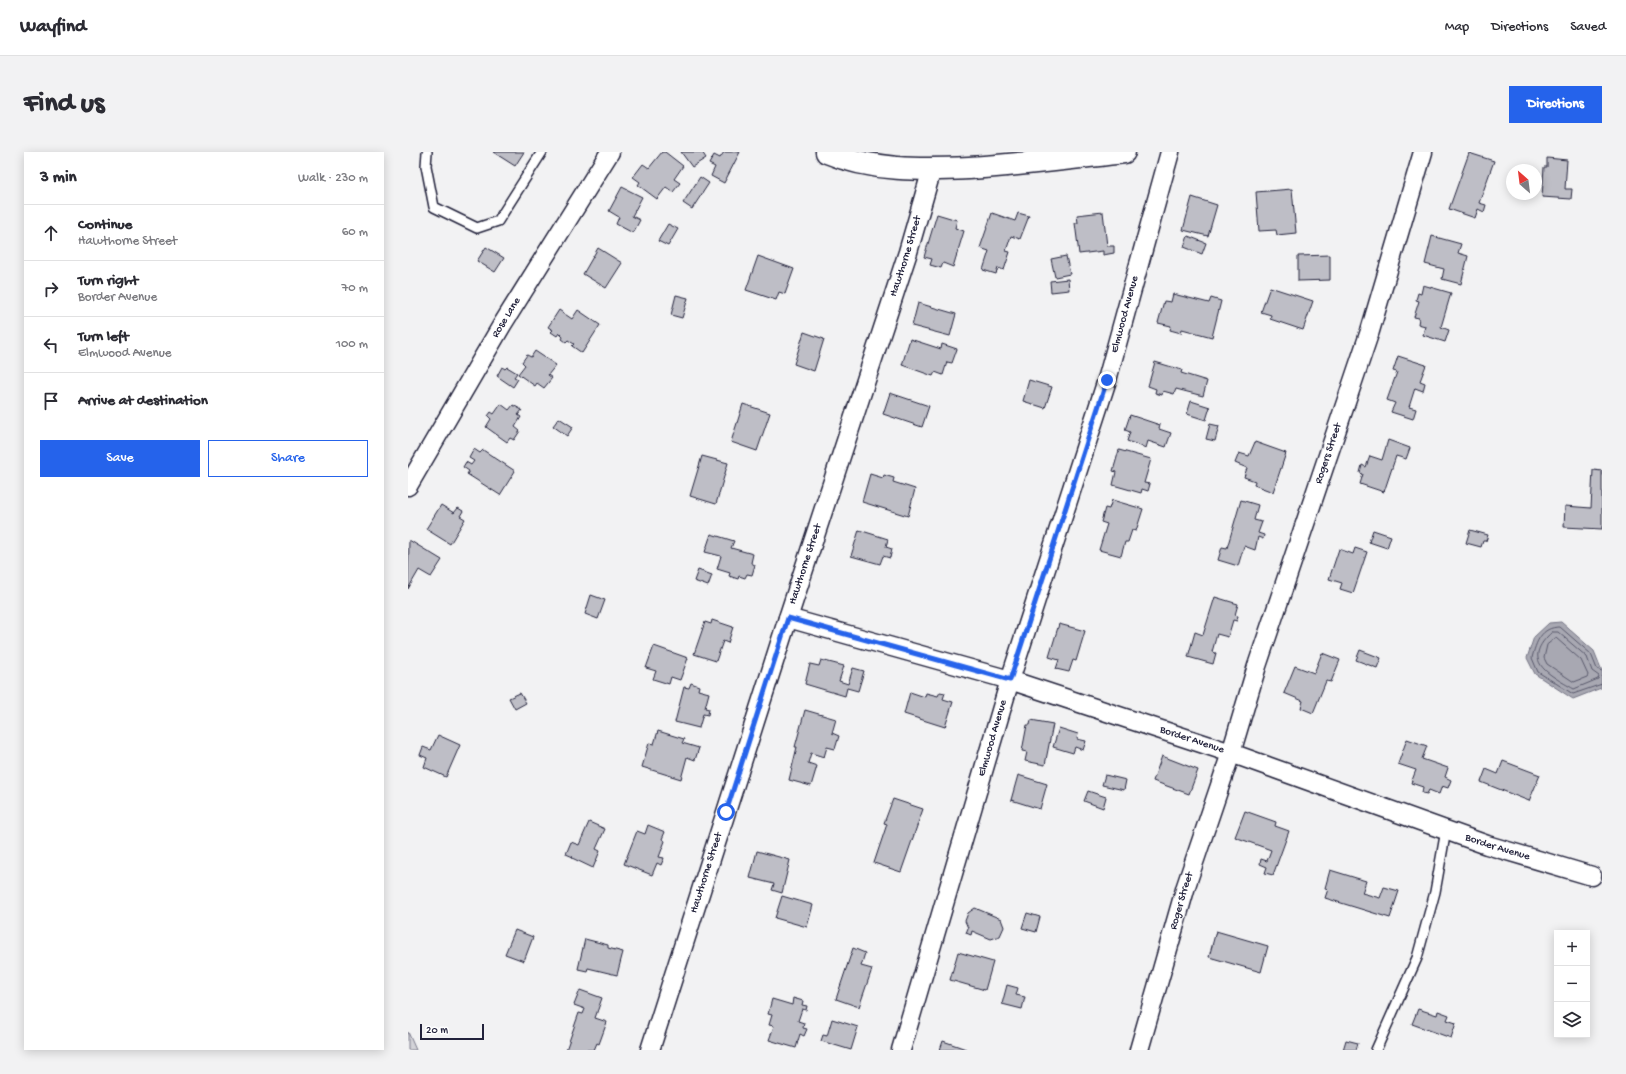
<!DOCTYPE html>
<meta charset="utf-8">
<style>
body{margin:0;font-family:"Gochi Hand",sans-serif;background:#f2f2f3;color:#2b2b33}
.controls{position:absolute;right:12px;bottom:12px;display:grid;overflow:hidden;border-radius:0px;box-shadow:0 2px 10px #0003}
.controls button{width:36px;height:36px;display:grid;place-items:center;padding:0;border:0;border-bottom:1px solid #e1e1e2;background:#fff;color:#2b2b33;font:20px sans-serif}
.compass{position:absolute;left:1098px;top:12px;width:36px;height:36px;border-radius:50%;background:#fff;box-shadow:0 2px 10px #0003;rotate:332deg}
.scale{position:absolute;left:12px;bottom:10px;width:64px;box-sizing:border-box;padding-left:4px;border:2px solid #22223b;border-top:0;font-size:11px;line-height:14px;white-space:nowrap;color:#22223b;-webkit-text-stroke:3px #fff;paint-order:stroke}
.stop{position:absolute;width:12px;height:12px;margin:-9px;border:3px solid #2563eb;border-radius:50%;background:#fff}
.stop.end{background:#2563eb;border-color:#fff;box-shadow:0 1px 4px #0008}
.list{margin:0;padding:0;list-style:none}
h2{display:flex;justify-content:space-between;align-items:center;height:52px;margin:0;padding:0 16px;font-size:17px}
h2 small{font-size:13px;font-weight:400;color:#7c7c81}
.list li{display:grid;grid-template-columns:26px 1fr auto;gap:12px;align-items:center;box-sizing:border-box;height:56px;padding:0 16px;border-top:1px solid #e1e1e2}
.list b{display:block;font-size:15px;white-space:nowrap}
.list p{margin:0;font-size:13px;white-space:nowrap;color:#7c7c81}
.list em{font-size:13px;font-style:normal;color:#7c7c81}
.actions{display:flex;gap:8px;padding:12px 16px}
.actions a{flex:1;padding:9px 0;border:1px solid #2563eb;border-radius:0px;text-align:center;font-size:14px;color:#2563eb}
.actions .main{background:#2563eb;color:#fff}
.icon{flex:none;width:22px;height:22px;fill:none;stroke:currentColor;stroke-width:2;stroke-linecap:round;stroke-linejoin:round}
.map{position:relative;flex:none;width:1194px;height:898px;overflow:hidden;border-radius:0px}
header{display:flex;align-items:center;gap:24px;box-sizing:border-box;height:56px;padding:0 20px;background:#fff;border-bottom:1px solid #e1e1e2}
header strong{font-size:19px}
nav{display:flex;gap:22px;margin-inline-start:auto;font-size:14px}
.intro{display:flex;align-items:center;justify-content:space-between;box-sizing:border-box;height:96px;padding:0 24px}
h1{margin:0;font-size:28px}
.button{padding:10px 18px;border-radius:0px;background:#2563eb;color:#fff;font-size:14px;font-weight:700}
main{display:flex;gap:24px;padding:0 24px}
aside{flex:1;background:#fff;border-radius:0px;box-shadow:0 2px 10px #0003}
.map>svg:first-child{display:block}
</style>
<header>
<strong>Wayfind</strong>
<nav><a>Map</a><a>Directions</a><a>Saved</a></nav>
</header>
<div class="intro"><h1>Find us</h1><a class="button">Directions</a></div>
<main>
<aside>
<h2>3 min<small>Walk · 230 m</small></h2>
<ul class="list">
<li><svg class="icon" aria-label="ahead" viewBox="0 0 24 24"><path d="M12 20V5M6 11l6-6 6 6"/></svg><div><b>Continue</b><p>Hawthorne Street</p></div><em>60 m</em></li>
<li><svg class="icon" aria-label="right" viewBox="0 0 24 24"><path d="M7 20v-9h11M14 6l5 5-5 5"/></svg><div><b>Turn right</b><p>Border Avenue</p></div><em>70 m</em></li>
<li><svg class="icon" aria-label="left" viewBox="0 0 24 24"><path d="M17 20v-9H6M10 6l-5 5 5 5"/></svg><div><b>Turn left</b><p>Elmwood Avenue</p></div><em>100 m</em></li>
<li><svg class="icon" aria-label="arrive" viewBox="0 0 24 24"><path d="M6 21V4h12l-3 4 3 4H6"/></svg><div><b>Arrive at destination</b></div></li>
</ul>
<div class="actions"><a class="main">Save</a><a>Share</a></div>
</aside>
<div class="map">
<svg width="1194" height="898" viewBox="0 0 1194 898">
<rect width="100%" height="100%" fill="#f2f2f3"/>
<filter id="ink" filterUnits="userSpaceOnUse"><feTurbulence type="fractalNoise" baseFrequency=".025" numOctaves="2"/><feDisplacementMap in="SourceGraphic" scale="8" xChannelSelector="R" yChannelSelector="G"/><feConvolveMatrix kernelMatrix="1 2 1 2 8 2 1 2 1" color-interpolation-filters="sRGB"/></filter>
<g filter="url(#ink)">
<polygon fill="#d3d3d8" stroke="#7a7a8a" points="0,880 8,898 0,898"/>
<polygon fill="#a8a8b2" stroke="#727282" points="1153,470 1186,499 1194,519 1193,536 1165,547 1127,522 1119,506 1126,485 1141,471"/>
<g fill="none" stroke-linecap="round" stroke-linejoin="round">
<g stroke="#58586b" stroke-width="1">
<path d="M1144,480H1150L1179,505L1184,519L1191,524L1190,527L1166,537C1140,522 1112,509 1144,480Z"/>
<polygon points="1148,486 1173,508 1180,523 1179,525 1166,530 1139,512 1136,506 1139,493"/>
<path d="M1194,519L1189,517L1183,502L1152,475C1133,475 1128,490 1124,506L1130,520L1165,542L1194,532"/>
</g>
</g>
<g fill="#bebec6" stroke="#22223b">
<polygon points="85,0 116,0 107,14"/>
<polygon points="254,0 257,0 275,14 266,27 272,31 265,40 258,35 249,47 230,33 232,30 225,25 235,12 241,16"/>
<polygon points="273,0 294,0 298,6 284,15"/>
<polygon points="316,0 332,0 316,31 303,24 307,15 301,12 306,3 312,6"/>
<polygon points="1061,1 1086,9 1071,51 1078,53 1076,60 1070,57 1067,66 1041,57"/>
<polygon points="1139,6 1159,8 1157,37 1164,37 1163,47 1134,45 1136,15 1139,15"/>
<polygon points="292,25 301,31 284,57 275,51"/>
<polygon points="214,35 234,45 224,64 232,68 225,81 208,72 211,65 201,59"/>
<polygon points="884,37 888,81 869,83 868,78 851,79 848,40"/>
<polygon points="784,45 809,53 800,84 775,78"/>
<polygon points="695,60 699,94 706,94 706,101 695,103 695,99 671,102 667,71 670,71 669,63"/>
<polygon points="584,61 607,69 610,61 621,64 612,87 603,84 598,99 602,100 596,118 590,116 588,122 575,118 581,99 572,96"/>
<polygon points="529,62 549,68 547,76 556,79 545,115 535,111 533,116 522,113 524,107 516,105"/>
<polygon points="260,72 270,77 260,94 250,89"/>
<polygon points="780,84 798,91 794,102 776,95"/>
<polygon points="1024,84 1053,92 1050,101 1060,104 1053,132 1034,127 1036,117 1017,112"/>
<polygon points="78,95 96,106 87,120 69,109"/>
<polygon points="190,96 214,111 198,136 175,122"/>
<polygon points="922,103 922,128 890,129 890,104"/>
<polygon points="350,104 386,117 377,142 371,140 368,148 338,138"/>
<polygon points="658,104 662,122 647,125 643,107"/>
<polygon points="660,127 661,138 643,140 642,129"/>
<polygon points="1015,133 1043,141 1033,175 1041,178 1037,190 1015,183 1017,174 1010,172 1011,166 1006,165 1011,149 1008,148 1010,141 1013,142"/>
<polygon points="862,135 905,149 895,178 862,167 863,163 853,160"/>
<polygon points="765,142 801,151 803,146 813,149 804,185 774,177 773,181 762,178 763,174 750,171 756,149 763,150"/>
<polygon points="268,143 280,146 274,166 263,163"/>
<polygon points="510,151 548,162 542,184 504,174"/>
<polygon points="151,158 164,167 170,158 192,173 174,201 164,194 166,192 160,188 158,190 154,187 155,185 151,181 149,184 143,180 145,178 140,175"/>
<polygon points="396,180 416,187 406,219 386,212"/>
<polygon points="502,187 533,197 534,192 549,197 544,211 539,210 535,223 527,220 525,224 494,213"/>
<polygon points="127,199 148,213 140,223 144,226 136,236 129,231 127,234 110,222 117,213 114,210 119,203 123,205"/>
<polygon points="990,204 1018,213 1012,229 1017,231 1015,239 1007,236 1001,255 1008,257 1005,267 983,260 987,251 979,248 989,220 985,219"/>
<polygon points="747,210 774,218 773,221 799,229 795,244 768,237 766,242 755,239 754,243 747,241 748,237 740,234"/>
<polygon points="94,215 97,217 99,215 109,221 106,225 110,227 105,235 89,224"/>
<polygon points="621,228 644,235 637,256 615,249"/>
<polygon points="482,241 521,254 514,275 475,262"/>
<polygon points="783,249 802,255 798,268 779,262"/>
<polygon points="93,252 101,258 105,253 114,258 110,263 113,265 107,275 112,279 106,288 102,286 99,290 78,275 83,267 80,264 83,260 86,262"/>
<polygon points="335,252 362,261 349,299 323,290"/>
<polygon points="722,263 752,273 751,277 763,281 758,295 740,289 738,296 719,289 722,280 717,278"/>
<polygon points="151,266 165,275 159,284 145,274"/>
<polygon points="802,272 811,274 807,289 798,287"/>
<polygon points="980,288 1002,296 998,307 988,304 976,340 952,332 955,322 952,321 954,313 958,315 962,304 974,308"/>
<polygon points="847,290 878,301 865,340 846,333 847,329 836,325 839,316 827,311 831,301 841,304"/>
<polygon points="66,297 72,301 75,298 107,319 92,343 59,322 61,319 55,315 58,310 63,313 66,309 61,306"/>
<polygon points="711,298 743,307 736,331 742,332 740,339 734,337 733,341 705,333 708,320 705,319"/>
<polygon points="294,304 320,311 308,352 282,344"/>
<polygon points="1185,318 1194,319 1194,377 1156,375 1157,354 1183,356"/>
<polygon points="462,322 475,326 476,323 486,326 485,330 507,337 500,364 454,350"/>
<polygon points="704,348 735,357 728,379 724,378 720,390 717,390 713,404 691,398 699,372 693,370 697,356 701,357"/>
<polygon points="833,348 850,353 846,368 854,370 850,381 856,383 855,387 850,385 847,398 836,394 830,414 810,408 814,395 819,396"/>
<polygon points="33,353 46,361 50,356 55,359 52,364 57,367 42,392 18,377"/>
<polygon points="451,378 480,387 478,395 484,397 482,406 475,404 472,412 443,404"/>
<polygon points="965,378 983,384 979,396 961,390"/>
<polygon points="1062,378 1080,383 1078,389 1075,389 1073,395 1058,391"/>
<polygon points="303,382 326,389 323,396 345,402 343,411 347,413 344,423 339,422 337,426 331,424 330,427 321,424 322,421 309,417 313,404 297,400"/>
<polygon points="1,388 34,408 23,425 11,418 0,437"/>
<polygon points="947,396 959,400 945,441 932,437 934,431 921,427 931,397 945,402"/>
<polygon points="290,418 304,423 300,434 286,429"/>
<polygon points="183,443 197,448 190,467 177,462"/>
<polygon points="807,445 830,452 827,463 830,464 829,469 825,468 820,485 809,482 804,500 808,501 805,512 780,505 787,480 795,483"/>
<polygon points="304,468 325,475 320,491 315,489 308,509 286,502 297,470 303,472"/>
<polygon points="651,472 677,479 668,509 665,508 661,520 648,517 651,508 641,505"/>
<polygon points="246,494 280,506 272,528 263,525 261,532 245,527 248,519 238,516"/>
<polygon points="952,498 973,506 969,516 948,508"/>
<polygon points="914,501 932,508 923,530 918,529 905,561 893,556 895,549 876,541 887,514 906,521"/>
<polygon points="413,508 436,514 431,529 440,532 445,516 456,519 450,539 439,536 437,544 397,532 402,512 411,514"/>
<polygon points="283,531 291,534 290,538 301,541 297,556 301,557 300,563 295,562 291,576 267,570 276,535 281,536"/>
<polygon points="502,540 517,545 518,541 530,544 532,540 537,541 535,547 545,550 537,575 496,562"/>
<polygon points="112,541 118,551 107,557 101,546"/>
<polygon points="397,558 428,567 424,581 431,584 427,597 419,595 416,605 403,601 400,611 409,614 403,634 381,628 389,595 387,595"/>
<polygon points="623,568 645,572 637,613 617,609 619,600 614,599 619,573 622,573"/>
<polygon points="651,576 670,582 669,587 678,589 675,598 667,595 665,601 645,595"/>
<polygon points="250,579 276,587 274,591 291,596 287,608 279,605 273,627 234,615 241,591 246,592"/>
<polygon points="30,583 52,593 38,625 16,615 19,606 12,603 15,595 23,598"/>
<polygon points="999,587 1019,594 1014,607 1040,616 1037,625 1043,628 1040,636 1034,634 1031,642 1021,638 1019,642 1014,641 1015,635 1003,631 1008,618 990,612"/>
<polygon points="754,604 790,618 781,642 745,629"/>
<polygon points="1095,609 1132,623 1121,649 1073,630 1078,617 1090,622"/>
<polygon points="610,623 639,632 632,657 603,648"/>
<polygon points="697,623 718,628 716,638 694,633"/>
<polygon points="680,639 698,645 695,656 676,649"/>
<polygon points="485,647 515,657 493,720 466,711 479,672 476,671"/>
<polygon points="837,659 868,670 867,674 881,679 865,723 857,721 859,715 852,712 853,707 859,709 863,698 827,685"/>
<polygon points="181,670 197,677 188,697 192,699 185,716 164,706 165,705 158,702 163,690 171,693"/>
<polygon points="240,673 257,680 254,687 257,689 251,705 256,706 253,713 249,711 244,723 216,712 229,679 237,682"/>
<polygon points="349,699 382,708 374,741 364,738 366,732 342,726"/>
<polygon points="922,718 958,729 954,741 972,746 976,735 991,739 982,766 917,746 920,737 917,736"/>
<polygon points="374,744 405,753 399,775 367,766"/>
<polygon points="567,756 593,767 596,775 592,784 583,787 564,779 563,783 558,781 560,776 557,769 560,761"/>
<polygon points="619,761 632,765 628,780 614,776"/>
<polygon points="107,778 125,785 116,809 97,802"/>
<polygon points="808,779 860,794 853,820 801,805"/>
<polygon points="177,787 200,793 200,796 215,800 209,823 180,816 179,819 170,817"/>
<polygon points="445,796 457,801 453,814 464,817 451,855 428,847"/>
<polygon points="550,800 585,810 577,838 542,828"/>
<polygon points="599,833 610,836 608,843 617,845 614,857 594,852"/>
<polygon points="172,838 194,846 187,866 199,870 191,892 189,891 186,898 158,898 171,861 175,862 177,857 166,853"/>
<polygon points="385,846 395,849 394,853 399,854 398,858 394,857 390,869 396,871 395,876 399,877 396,884 392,882 388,896 361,888 366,874 361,873 364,863 360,862 364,847 384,853"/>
<polygon points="1010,857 1029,863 1030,859 1041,863 1039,868 1048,871 1043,886 1004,872"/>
<polygon points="424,867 450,875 443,898 413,889 415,883 419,884"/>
<polygon points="938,888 950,891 948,898 935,898"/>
<polygon points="535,889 561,898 532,898"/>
</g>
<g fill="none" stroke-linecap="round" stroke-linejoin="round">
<g stroke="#22223b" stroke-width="12">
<g id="lane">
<polyline points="19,0 18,14 26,55 69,76 90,69 134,0"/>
<polyline points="968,898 1009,806 1027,740 1038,678"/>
</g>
</g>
<g stroke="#22223b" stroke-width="21">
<g id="street">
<path id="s1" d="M0,334L94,173L202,0"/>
<path id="s2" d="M380,466L602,528L823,601L1079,693L1184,724"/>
<path id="s3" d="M242,898L380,466L500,100L524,17"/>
<path id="s4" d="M493,898L602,528L699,228L762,0"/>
<path id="s5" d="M731,898L778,734L823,601L849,514L962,179L1015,0"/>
</g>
</g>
<g stroke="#22223b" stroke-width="25">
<path id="secondary" d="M419,0C464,19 513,18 561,16C613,13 664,6 716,0"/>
</g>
<use href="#lane" stroke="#fff" stroke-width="9"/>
<use href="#street" stroke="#fff" stroke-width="18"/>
<use href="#secondary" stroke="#fff" stroke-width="22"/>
</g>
</g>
<g fill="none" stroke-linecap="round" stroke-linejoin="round" filter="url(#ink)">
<polyline stroke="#2563eb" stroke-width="5" points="318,660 380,466 602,528 699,228"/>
</g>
<g text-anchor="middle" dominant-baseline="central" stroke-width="3" stroke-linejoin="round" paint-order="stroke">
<g font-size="11" fill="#22223b" stroke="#fff">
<text stroke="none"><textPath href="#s3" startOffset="834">Hawthorne Street</textPath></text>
<text stroke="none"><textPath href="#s4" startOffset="769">Elmwood Avenue</textPath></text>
<text stroke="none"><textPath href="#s1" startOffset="195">Rose Lane</textPath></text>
<text stroke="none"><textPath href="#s5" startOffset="626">Rogers Street</textPath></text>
<text stroke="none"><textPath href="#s3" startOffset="510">Hawthorne Street</textPath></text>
<text stroke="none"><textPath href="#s4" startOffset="325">Elmwood Avenue</textPath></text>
<text stroke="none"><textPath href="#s2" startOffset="422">Border Avenue</textPath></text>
<text stroke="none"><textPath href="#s2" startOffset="746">Border Avenue</textPath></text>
<text stroke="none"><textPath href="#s3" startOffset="186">Hawthorne Street</textPath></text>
<text stroke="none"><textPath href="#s5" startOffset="155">Roger Street</textPath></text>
</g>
</g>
</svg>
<div class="controls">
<button>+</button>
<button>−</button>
<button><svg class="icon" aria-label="layers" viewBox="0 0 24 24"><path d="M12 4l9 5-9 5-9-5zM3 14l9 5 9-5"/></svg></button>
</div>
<svg class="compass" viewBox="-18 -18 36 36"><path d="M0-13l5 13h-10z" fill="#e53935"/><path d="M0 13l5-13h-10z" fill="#7c7c81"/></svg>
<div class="scale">20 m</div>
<div class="stop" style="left:318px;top:660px"></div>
<div class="stop end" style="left:699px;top:228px"></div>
</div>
</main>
